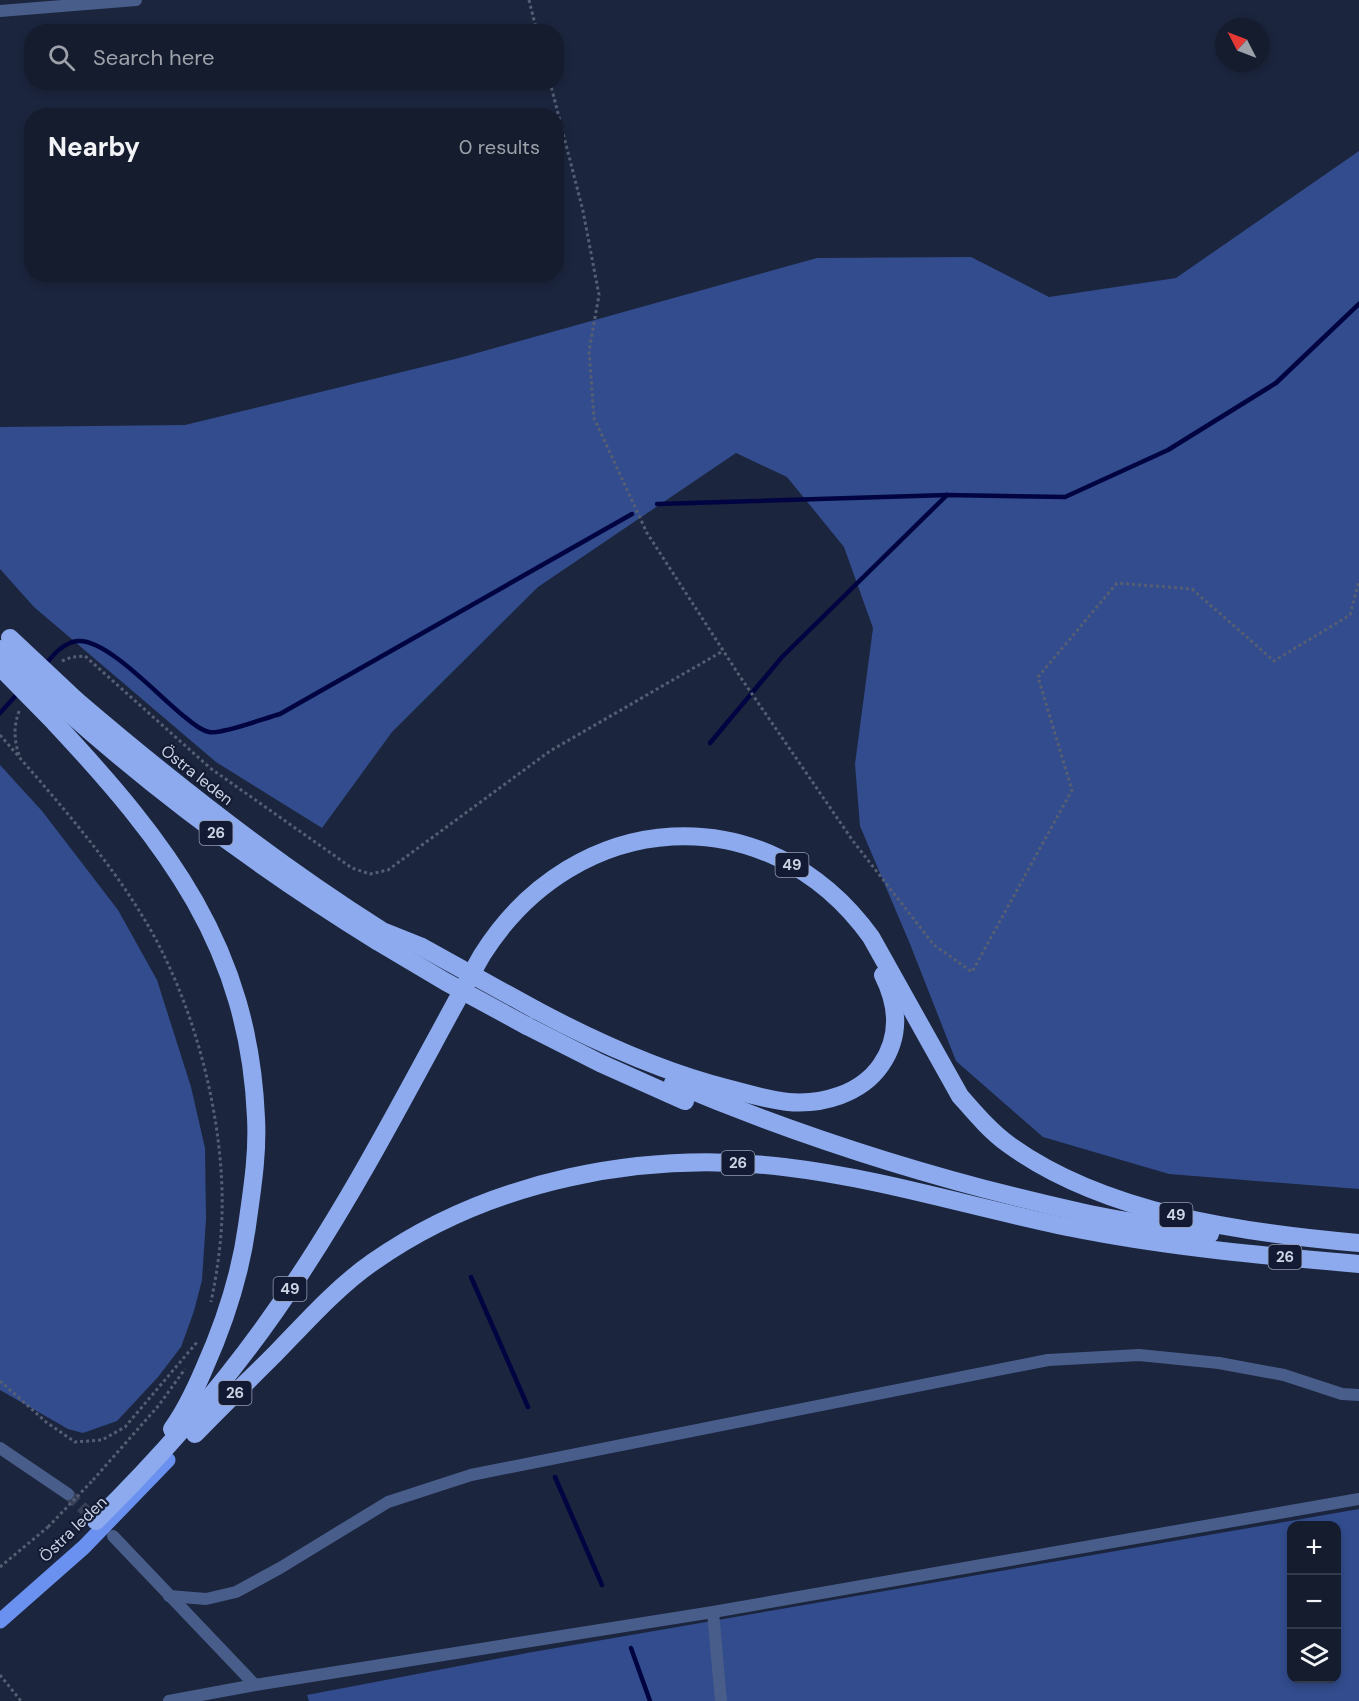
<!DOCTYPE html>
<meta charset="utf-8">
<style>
body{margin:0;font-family:"DM Sans",sans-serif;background:#1d2536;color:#f1f3f6}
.controls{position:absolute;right:18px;bottom:18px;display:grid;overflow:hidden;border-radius:12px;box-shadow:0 3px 9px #0003}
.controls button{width:54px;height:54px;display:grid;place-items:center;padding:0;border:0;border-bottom:2px solid #333a4a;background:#141c2e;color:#f1f3f6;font:30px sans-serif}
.compass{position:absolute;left:1215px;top:18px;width:54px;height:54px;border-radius:50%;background:#141c2e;box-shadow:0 3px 9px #0003;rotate:312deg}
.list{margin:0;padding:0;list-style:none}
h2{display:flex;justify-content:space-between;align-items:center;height:78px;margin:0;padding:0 24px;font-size:26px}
h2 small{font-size:20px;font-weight:400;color:#9da1aa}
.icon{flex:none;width:33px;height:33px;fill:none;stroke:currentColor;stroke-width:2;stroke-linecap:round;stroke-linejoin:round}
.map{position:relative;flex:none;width:1359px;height:1701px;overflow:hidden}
.search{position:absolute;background:#141c2e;box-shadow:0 3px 9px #0003;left:24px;top:24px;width:540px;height:66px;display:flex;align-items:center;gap:15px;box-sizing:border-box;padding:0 21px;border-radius:24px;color:#9da1aa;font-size:22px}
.panel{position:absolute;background:#141c2e;box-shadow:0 3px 9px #0003;left:24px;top:108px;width:540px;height:174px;border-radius:24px}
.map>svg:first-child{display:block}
</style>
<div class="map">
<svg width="1359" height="1701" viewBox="0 0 1359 1701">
<rect width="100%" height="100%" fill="#1b253d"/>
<g fill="#324c8d" fill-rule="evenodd">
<polygon points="1359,151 1359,1189 1169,1174 1043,1137 956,1061 910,944 860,826 855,764 873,628 844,547 787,477 736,453 538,587 392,732 322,828 216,762 34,607 0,569 0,427 185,425 459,358 817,258 971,257 1049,297 1176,278"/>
<polygon points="0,765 42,811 118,910 157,980 191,1087 205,1148 206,1219 202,1280 194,1311 181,1347 158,1377 117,1421 83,1433 68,1429 0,1390"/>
<path d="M1359,1509V1701H309L307,1695L527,1653ZM1292,1526H1336V1678H1292Z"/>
</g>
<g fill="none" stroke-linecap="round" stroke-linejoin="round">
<g stroke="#010441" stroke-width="4.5">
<polyline points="657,504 947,495 1065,497 1168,450 1276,383 1359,304"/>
<path d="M45,665C53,655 64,642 78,641C108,639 161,699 185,717C192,723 200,730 209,732C220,735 265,718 280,714L632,514"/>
<polyline points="0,713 18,693"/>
<polyline points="710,743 782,657 947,495"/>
<polyline points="471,1277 528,1407"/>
<polyline points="555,1477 602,1585"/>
<polyline points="631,1648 650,1701"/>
</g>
<polyline stroke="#363f56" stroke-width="12" stroke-dasharray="12 6" stroke-linecap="butt" points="68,1494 102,1526"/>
<g stroke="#555e73" stroke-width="3" stroke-dasharray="3 3" stroke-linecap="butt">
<polyline points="529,0 537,32"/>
<polyline points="550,82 583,211 599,295 589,351 594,418 647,533 739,675 853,841 934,945 972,972 1072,790 1038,677 1117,583 1192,589 1274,661 1350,615 1359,581"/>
<polyline points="62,661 72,657 85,656 210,768 352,868 370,874 388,870 550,751 723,651"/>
<path d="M0,735C50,793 103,851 143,917C194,1000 225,1119 222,1216C221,1245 217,1273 211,1302"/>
<path d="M19,755C14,739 13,726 20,709"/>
<polyline points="0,1381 46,1422 75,1442 102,1440 125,1427 198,1341"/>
<polyline points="93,1480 159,1405 185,1369"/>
<polyline points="0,1567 48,1527"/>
<polyline points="0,1675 21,1701"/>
</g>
<g stroke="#495d8a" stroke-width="12">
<polyline points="0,11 136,0"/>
<polyline points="0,1448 68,1494"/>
<polyline points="113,1536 255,1685"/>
<polyline points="169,1596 206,1599 236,1592 280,1568 388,1502 471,1475 1048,1360 1139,1355 1219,1363 1284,1375 1342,1394 1359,1395"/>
<polyline points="713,1612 721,1701"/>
<polyline points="169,1701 255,1685 713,1612 1359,1499"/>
</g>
<polyline stroke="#6a91ef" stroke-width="15" points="0,1621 84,1547 168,1460"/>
<g stroke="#8caaed" stroke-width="18">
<path d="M76,700C173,783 273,862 381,930"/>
<path d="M67,711C163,797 267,873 377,941"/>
<path d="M55,723C167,843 249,947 256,1118C258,1154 252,1190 247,1226C240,1277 225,1322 204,1369C195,1390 186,1410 172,1429"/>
<path d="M536,1010C598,1043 662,1072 730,1089C749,1094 769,1100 788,1102C822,1105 861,1094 881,1065C901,1036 898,1005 883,975"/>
<polyline points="527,1026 600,1063 685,1101"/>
<path d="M673,1083C806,1139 943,1182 1085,1213C1126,1222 1169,1227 1210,1234"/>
<path d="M195,1434C221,1407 249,1380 276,1353C306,1322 337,1287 373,1262C490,1180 643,1150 784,1167C887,1179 987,1212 1088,1231C1177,1248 1269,1256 1359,1264"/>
<path d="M96,1521C173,1445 240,1367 299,1276C367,1173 422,1062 482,955C575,807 767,793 871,937L960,1096C975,1113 990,1131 1008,1144C1104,1214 1244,1233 1359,1243"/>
</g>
<polyline stroke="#555e73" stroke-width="3" stroke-dasharray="3 3" stroke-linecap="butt" points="48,1527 93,1480"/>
<g stroke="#8caaed" stroke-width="18">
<polyline points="10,638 76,700"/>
<polyline points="0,649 67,711"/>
<polyline points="0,667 55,723"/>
<polyline points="385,932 420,946 536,1010"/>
<polyline points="377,941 446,982 527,1026"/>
</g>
</g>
<g text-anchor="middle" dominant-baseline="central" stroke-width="4.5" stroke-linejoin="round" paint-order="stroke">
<g fill="#121b33" stroke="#949caf" stroke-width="1.5">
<rect x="199.5" y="821" width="33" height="24" rx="4.5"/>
<rect x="775.5" y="853" width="33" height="24" rx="4.5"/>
<rect x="721.5" y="1151" width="33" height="24" rx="4.5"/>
<rect x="1159.5" y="1203" width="33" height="24" rx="4.5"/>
<rect x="1268.5" y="1245" width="33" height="24" rx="4.5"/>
<rect x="273.5" y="1277" width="33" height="24" rx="4.5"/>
<rect x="218.5" y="1381" width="33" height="24" rx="4.5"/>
</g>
<g font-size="15" font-weight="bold" fill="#ccd3e4">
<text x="216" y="833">26</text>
<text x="792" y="865">49</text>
<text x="738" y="1163">26</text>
<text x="1176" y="1215">49</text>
<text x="1285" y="1257">26</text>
<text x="290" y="1289">49</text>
<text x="235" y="1393">26</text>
</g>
<g font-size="16" fill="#ccd3e4" stroke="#121b33">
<text transform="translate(197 775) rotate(38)">Östra leden</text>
<text transform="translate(73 1529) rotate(-44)">Östra leden</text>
</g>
</g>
</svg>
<div class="controls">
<button>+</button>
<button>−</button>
<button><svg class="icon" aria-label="layers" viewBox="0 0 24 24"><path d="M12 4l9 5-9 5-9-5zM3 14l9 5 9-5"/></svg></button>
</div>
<svg class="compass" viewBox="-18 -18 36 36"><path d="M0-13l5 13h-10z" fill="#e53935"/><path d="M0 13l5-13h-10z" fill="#9da1aa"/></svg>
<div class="search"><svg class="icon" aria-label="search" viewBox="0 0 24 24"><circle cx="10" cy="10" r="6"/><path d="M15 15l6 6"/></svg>Search here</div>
<section class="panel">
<h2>Nearby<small>0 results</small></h2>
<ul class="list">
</ul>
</section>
</div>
